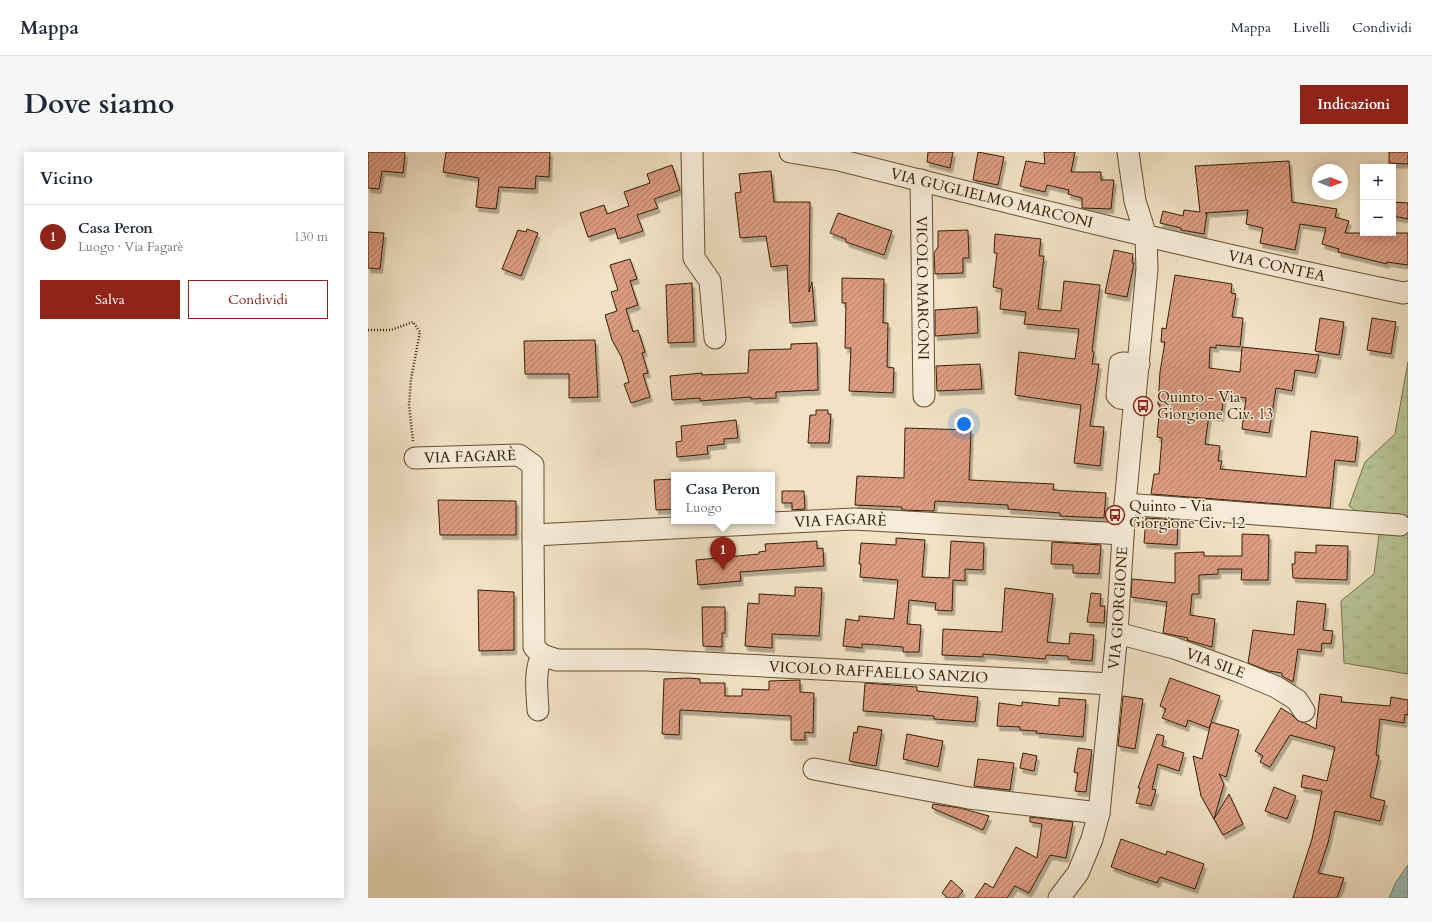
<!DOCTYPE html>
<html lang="it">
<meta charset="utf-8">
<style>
body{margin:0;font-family:Cardo,serif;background:#f6f6f7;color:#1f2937}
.controls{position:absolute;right:12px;top:12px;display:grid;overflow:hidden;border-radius:0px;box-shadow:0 2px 10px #0003}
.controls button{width:36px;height:36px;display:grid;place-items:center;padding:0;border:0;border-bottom:1px solid #e0e1e3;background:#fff;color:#1f2937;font:20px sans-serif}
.compass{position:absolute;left:944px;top:12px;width:36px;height:36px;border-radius:50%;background:#fff;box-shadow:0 2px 10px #0003;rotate:91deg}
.you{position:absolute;left:596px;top:272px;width:14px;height:14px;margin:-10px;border:3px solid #fff;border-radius:50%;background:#1a73e8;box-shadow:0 0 0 6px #1a73e833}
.badge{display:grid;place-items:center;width:26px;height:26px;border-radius:50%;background:#8f2418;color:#fff;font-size:13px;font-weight:700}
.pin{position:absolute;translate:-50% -33px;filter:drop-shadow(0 1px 2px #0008)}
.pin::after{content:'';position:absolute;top:21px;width:14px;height:12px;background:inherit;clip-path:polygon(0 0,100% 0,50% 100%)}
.popup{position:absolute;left:303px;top:320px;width:104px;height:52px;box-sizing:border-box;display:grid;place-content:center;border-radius:0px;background:#fff;filter:drop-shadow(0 1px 3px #0005);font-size:13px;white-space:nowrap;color:#747a83}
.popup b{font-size:15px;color:#1f2937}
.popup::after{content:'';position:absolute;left:50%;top:100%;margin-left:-8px;border:8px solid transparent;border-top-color:#fff}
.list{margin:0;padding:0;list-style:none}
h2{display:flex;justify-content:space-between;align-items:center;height:52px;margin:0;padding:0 16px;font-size:17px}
h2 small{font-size:13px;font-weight:400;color:#747a83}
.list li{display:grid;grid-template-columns:26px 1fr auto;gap:12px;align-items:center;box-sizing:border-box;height:64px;padding:0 16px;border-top:1px solid #e0e1e3}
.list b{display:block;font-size:15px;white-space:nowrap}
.list p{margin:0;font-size:13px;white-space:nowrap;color:#747a83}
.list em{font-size:13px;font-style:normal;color:#747a83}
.actions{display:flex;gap:8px;padding:12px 16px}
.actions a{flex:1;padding:9px 0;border:1px solid #8f2418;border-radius:0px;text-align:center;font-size:14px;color:#8f2418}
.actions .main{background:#8f2418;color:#fff}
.map{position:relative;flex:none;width:1040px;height:746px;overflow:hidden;border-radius:0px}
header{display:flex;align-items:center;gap:24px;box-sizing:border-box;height:56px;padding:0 20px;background:#fff;border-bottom:1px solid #e0e1e3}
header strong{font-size:19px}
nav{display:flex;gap:22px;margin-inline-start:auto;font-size:14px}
.intro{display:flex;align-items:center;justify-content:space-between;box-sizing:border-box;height:96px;padding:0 24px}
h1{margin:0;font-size:28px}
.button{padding:10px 18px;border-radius:0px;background:#8f2418;color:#fff;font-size:14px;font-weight:700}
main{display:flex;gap:24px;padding:0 24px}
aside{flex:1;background:#fff;border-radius:0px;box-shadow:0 2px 10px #0003}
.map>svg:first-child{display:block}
</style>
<header>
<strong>Mappa</strong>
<nav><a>Mappa</a><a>Livelli</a><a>Condividi</a></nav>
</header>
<div class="intro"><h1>Dove siamo</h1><a class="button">Indicazioni</a></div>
<main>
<aside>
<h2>Vicino<small></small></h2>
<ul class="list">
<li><span class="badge">1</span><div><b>Casa Peron</b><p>Luogo · Via Fagarè</p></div><em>130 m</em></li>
</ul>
<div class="actions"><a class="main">Salva</a><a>Condividi</a></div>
</aside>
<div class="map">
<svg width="1040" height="746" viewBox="0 0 1040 746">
<defs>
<pattern id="grass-tufts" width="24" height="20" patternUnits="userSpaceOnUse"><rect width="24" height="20" fill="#b7c496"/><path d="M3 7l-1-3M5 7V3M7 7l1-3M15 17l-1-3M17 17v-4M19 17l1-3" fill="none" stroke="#9ea880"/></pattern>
<pattern id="water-ripples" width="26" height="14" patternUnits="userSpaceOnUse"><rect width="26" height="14" fill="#9bbdb8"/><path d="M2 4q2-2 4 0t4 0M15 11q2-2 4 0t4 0" fill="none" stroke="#86a29c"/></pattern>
<pattern id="building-hatch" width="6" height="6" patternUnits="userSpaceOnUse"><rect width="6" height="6" fill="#dc9c83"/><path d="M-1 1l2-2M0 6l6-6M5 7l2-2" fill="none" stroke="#b37f69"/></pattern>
<filter id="shadow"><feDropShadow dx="2.5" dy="4.5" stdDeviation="0" flood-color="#0004"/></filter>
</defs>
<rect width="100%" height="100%" fill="#f1e2c5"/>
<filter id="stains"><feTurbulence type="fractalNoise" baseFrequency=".005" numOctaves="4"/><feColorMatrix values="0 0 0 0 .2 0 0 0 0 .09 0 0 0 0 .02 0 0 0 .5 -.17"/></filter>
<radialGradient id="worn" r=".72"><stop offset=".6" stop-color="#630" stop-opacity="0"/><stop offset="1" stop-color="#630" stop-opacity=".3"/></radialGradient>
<polygon fill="url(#grass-tufts)" stroke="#77724b" points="1040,210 1040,522 976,511 973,449 1006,422 1012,375 981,354 997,310 1027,282"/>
<polygon fill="url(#water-ripples)" stroke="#737e6e" points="1040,713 1040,746 1021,746 1028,730"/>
<g fill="url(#building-hatch)" stroke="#371f00" filter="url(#shadow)">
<polygon points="0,0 37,0 35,21 14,19 11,37 0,36"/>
<polygon points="78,0 182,0 181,25 168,24 167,37 131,35 128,57 108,55 111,26 75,20"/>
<polygon points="560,0 585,0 582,16 559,10"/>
<polygon points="610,0 636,5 630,33 605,28"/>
<polygon points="676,0 707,0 703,20 733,20 733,28 746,28 743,57 714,56 714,46 700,42 701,38 679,33 677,40 652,34 658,9 677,12"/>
<polygon points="1021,0 1040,0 1040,12 1021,11"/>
<polygon points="921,9 924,50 969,57 967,65 981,69 977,81 1040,81 1040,113 1019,110 1019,112 970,100 971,97 954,92 958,76 932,72 927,98 892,91 895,76 878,72 880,58 837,61 839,61 836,82 813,78 813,76 792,71 795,59 815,64 816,58 832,60 827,14"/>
<polygon points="304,13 312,38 286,47 290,56 269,63 275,79 250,87 247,76 220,85 212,61 236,53 239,62 261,54 256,40 282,31 279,22"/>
<polygon points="403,19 406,50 442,50 441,140 444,130 447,169 422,171 419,113 403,115 398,84 372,86 367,41 373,40 371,22"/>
<polygon points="1025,50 1040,51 1040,67 1025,64"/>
<polygon points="470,61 524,79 516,103 478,90 478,87 462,81"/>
<polygon points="159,77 170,81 153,124 134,117 150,78 158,80"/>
<polygon points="600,78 601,106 595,106 595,121 567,122 566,101 570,95 570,79"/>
<polygon points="0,80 16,81 12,117 0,116"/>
<polygon points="627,82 673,87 671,104 676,104 670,157 693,159 696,129 732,133 724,199 726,200 724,212 731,212 722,274 736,275 732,314 706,311 713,253 647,243 651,200 707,207 711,177 656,172 658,160 632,157 634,137 625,135 629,101 626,101"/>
<polygon points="746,98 765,102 764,111 766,111 759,145 737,141"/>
<polygon points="262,107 269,127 262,129 270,153 258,157 265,180 270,178 277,200 274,201 280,221 275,222 282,245 263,251 256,232 261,230 253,204 244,188 237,163 249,159 243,140 250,138 242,113"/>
<polygon points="807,123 864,132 863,141 868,142 864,165 875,166 872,195 848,193 848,196 842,195 841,216 872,220 874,195 951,203 947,221 927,218 924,239 908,236 901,281 874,277 878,246 856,243 853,265 841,263 837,292 852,294 850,309 854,309 852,317 938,325 943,279 990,285 987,310 967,308 962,356 783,342 786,322 791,322 794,286 789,285 792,253 790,253 792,220 797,190 793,190 794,176 798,177"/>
<polygon points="474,126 516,127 515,171 520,171 519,215 526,216 525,241 481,239 483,196 477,196 478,151 474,151"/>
<polygon points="324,131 326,190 300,191 298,133"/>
<polygon points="609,155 610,181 567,184 567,158"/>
<polygon points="952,166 976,170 971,203 947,199"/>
<polygon points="1004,166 1028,170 1023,202 999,198"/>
<polygon points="227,188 230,245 201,246 201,222 157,222 156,189"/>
<polygon points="449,191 450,238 408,240 408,246 383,247 383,245 332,249 332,246 304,248 302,224 334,221 334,223 380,221 381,198 423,197 423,192"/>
<polygon points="612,212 614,237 569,239 568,214"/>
<polygon points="448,258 460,258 460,262 463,262 461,291 440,291 442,263 448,263"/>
<polygon points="368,268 370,286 356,287 356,292 339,294 340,302 309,305 308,290 314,289 313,274"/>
<polygon points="537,276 603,278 601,328 686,332 685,338 738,341 736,366 692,364 692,361 640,357 640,353 567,349 566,359 534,358 534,355 487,353 489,324 536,326"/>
<polygon points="306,327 306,357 288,358 286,328"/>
<polygon points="414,339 436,339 437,357 424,358 424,351 414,351"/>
<polygon points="70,348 148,349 148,383 72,383"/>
<polygon points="778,366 810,368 809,393 776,391"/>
<polygon points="874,382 901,383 900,428 873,428 874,417 850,417 850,422 831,423 831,442 824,442 822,463 847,467 844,495 819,488 820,486 795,481 799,450 763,445 764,427 807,431 807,401 836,400 836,404 874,404"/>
<polygon points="528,386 557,388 554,425 581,426 583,389 616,391 615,418 597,417 597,429 585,428 584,459 567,458 568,451 541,448 539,472 553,473 551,500 535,500 535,495 510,493 494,492 494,496 475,494 478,467 491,469 491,464 526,467 530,428 492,425 493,412 491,412 493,391 528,393"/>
<polygon points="449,389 449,397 455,396 456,414 372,420 373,429 330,433 328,408 391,402 391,400 398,399 397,392"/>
<polygon points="684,390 733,393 731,422 705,421 705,413 683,412"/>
<polygon points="948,393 980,394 979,428 925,426 924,412 927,412 927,400 948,401"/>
<polygon points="427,435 454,436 451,484 404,482 404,496 377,494 380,451 391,452 391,442 427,444"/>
<polygon points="637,436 685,442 679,490 701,492 702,481 726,483 724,509 700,507 700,504 678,503 677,507 615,502 615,505 574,503 575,477 634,480"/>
<polygon points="110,438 146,440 146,498 111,499"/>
<polygon points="723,441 733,442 732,454 737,454 736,471 719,470"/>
<polygon points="929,449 958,452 955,478 965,479 963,492 954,491 953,500 930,497 925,530 914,524 914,521 901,519 880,511 885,478 926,483"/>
<polygon points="334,455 357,455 357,481 354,481 354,495 335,494"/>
<polygon points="321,526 332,527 332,531 357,531 357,544 374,544 374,537 401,538 401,529 432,528 432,540 446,541 445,581 437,580 437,588 423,588 423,564 312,558 311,583 294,582 296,527"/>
<polygon points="802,526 852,544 843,570 871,578 858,625 851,622 856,632 846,667 861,642 875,672 855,683 833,644 825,604 834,607 843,571 841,576 820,568 818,575 794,566 798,557 792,554"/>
<polygon points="497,531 549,535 549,539 610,545 607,570 566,567 566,564 495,559"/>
<polygon points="952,542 974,545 973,550 1022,554 1023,545 1040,548 1040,563 1037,562 1036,571 1012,567 1008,603 1011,604 1002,645 1017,649 1012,669 967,659 960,691 950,721 976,726 969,746 925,746 944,687 954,639 933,635 935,623 959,629 967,595 922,583 902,615 892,610 895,604 887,599 913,556 924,563 930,569 937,571 948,577"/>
<polygon points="755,544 775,547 767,597 750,594"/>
<polygon points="691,546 718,548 715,585 668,581 669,579 652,578 652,575 629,574 631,551 654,554 654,550 691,554"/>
<polygon points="490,574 514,578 508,614 481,609 486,580 489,581"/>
<polygon points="539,582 575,589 570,615 535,607"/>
<polygon points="789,582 796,584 794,594 816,601 811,619 790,612 784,637 788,638 783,654 768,651 772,636 770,636"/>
<polygon points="710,596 724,598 718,640 707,639 710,621 706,620"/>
<polygon points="655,601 669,604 666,619 652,616"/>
<polygon points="610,607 646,611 642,638 606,634"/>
<polygon points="906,635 928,644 919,667 897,659"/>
<polygon points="565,652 592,656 621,664 615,678 564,656"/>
<polygon points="662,665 705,670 698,706 682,703 661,741 647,734 639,746 607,746 617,731 625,736 648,695 669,706 674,672 662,670"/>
<polygon points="753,687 798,703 799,699 836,712 827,737 792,725 789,731 743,715"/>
<polygon points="583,728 595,739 589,746 580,746 574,741"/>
</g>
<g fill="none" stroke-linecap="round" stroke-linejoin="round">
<g stroke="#665031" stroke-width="23">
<g id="minor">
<polyline points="324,0 326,106 342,129 347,186"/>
<path id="s1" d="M422,0L471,8C658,55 846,102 1035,141L1040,140"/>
<path id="s2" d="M553,28L556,244"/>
<polyline points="768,248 752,246 749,243 752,212 755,211 771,212"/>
<path id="s3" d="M47,306L151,303L165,313V383L486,367L755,382"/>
<polyline points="757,352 1032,373"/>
<path id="s4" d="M165,383L166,495L174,503L189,508H278L744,532"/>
<path id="s5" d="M749,481L806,496L872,520L908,535L929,548L936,559"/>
<path d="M170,558C169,539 166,520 174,503"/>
<polyline points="446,617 601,646 731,661"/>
<path id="s6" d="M691,746L710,721L724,687L731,661L749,481L757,352L779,117L778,84L767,49L760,0"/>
</g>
</g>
<polyline stroke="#371f00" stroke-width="2.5" stroke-dasharray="1 2" stroke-linecap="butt" points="0,178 23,178 45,170 52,180 43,227 41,253 45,289"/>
<use href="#minor" stroke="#f6ecd9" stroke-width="21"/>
</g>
<defs>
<g id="bus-ring" transform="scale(1)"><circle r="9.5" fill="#f6ecd9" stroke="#8f2418" stroke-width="1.5"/><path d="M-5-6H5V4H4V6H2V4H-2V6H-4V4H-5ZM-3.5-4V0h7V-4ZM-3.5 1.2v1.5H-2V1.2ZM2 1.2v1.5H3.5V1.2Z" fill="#8f2418"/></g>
</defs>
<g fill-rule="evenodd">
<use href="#bus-ring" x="775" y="254"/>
<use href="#bus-ring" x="747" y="363"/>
</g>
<g text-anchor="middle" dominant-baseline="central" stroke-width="3" stroke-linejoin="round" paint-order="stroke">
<g font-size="15" fill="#371f00" stroke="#f6ecd9">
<text stroke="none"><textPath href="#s1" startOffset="207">VIA GUGLIELMO MARCONI</textPath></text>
<text stroke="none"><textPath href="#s1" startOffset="500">VIA CONTEA</textPath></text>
<text stroke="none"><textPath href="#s2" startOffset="108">VICOLO MARCONI</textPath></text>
<text stroke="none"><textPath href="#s3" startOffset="55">VIA FAGARÈ</textPath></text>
<text stroke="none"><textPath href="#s3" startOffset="499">VIA FAGARÈ</textPath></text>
<text stroke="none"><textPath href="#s6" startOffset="301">VIA GIORGIONE</textPath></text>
<text stroke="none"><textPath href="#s5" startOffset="103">VIA SILE</textPath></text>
<text stroke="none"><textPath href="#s4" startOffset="461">VICOLO RAFFAELLO SANZIO</textPath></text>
</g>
<g font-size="15" fill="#371f00" stroke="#f6ecd9" text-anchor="start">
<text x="789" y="245">Quinto - Via<tspan x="789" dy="17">Giorgione Civ. 13</tspan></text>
<text x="761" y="354">Quinto - Via<tspan x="761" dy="17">Giorgione Civ. 12</tspan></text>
</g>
</g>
<rect width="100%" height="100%" filter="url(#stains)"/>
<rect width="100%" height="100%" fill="url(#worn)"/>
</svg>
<div class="controls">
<button>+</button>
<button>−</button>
</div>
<svg class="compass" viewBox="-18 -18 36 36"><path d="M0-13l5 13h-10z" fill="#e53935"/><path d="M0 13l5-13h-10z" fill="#747a83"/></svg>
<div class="you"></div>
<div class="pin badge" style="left:355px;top:418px">1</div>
<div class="popup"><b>Casa Peron</b>Luogo</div>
</div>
</main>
